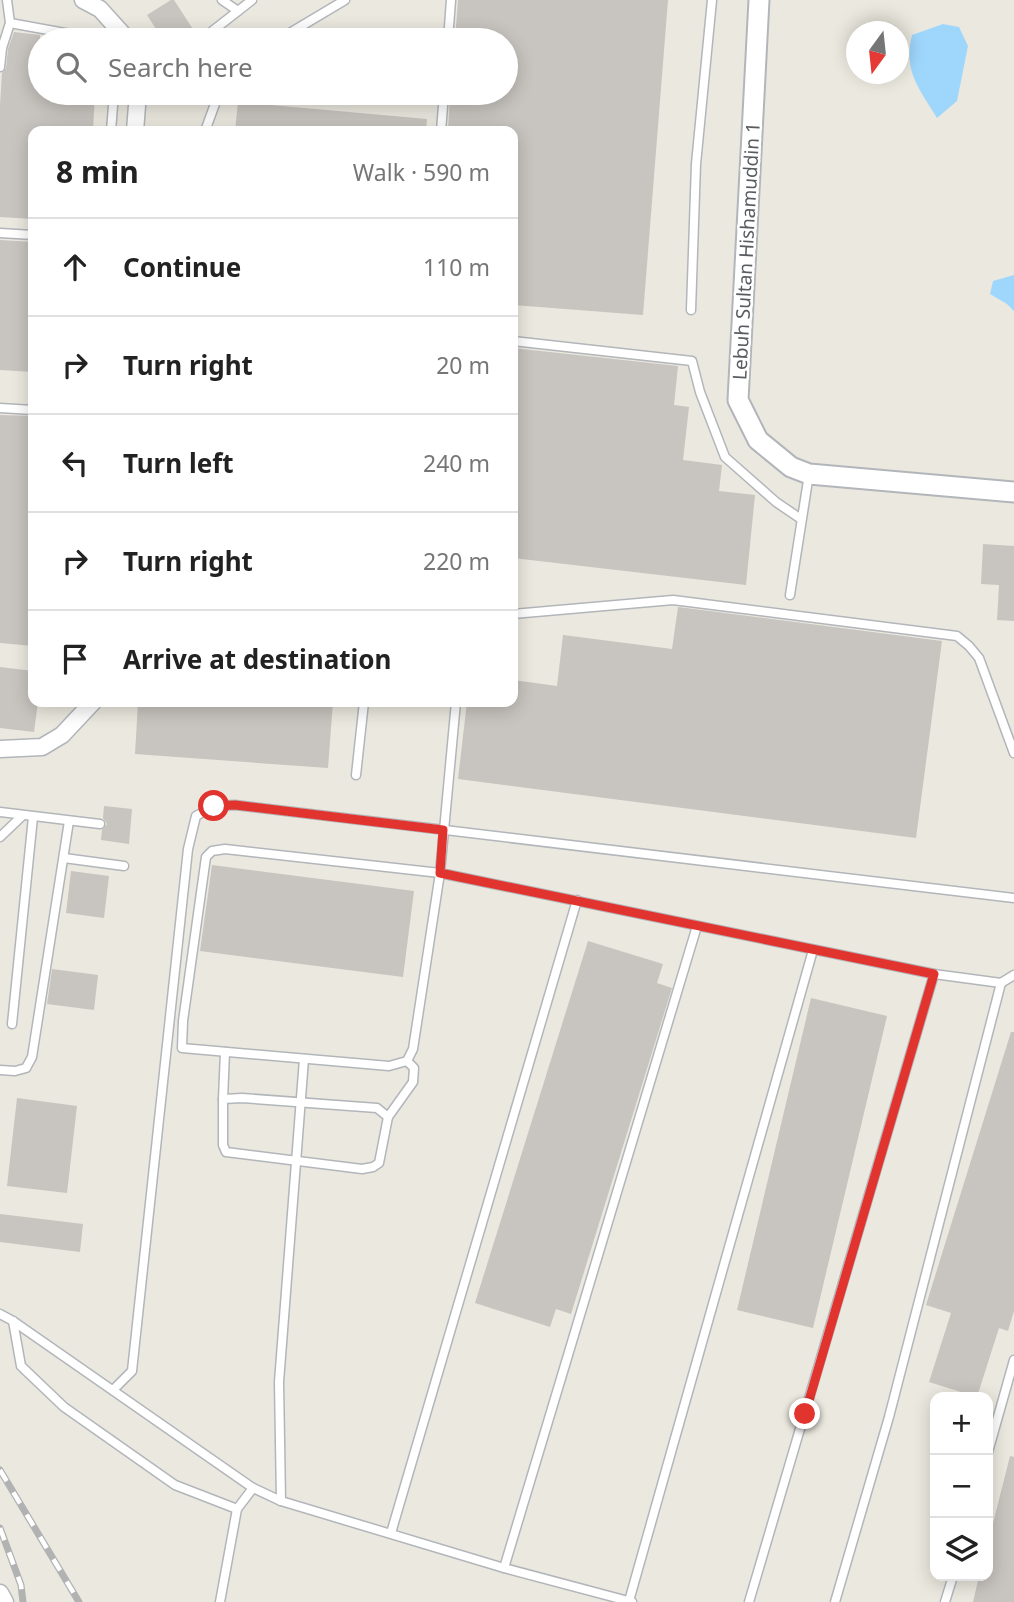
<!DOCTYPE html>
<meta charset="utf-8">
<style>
body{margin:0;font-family:"Noto Sans",sans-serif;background:#f2f2f2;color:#222}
.controls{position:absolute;right:21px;bottom:21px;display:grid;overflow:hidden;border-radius:14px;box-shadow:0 4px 18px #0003}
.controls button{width:63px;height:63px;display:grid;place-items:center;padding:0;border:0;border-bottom:2px solid #e0e0e0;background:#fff;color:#222;font:35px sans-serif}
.compass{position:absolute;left:846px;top:21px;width:63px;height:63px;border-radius:50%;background:#fff;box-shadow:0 4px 18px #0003;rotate:195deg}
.stop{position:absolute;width:21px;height:21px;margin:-16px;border:5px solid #e2342f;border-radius:50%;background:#fff}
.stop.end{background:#e2342f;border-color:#fff;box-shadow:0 2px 7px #0008}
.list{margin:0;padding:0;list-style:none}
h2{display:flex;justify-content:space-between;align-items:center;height:91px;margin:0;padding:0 28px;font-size:30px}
h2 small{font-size:23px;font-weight:400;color:#767676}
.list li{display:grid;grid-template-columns:46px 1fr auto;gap:21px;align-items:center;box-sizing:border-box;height:98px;padding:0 28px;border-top:2px solid #e0e0e0}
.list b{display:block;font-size:26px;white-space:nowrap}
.list em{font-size:23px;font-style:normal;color:#767676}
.icon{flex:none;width:38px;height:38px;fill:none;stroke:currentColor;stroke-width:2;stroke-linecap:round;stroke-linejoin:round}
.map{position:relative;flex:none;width:1014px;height:1602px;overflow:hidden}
.search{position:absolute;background:#fff;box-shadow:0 4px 18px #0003;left:28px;top:28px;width:490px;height:77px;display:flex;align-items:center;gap:18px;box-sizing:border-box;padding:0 24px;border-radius:38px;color:#767676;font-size:26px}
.panel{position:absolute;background:#fff;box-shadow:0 4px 18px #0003;left:28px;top:126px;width:490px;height:581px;border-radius:14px}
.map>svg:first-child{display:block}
</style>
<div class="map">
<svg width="1014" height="1602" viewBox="0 0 1014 1602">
<rect width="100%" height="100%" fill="#ebe8df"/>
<g fill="#9fd7fc">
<path d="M943,24L959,27L968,46L957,101L937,118C919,88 903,71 912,35Z"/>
<polygon points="1014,275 1014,311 1007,304 990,294 993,281"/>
</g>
<g fill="#c8c4bf">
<polygon points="171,0 174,0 200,40 163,40 147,15"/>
<polygon points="458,0 668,0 643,315 513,305 513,131 448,131 450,93 506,93 506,40 455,40"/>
<polygon points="14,32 40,35 40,93 95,93 93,131 33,131 33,219 0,217 0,105 2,73 6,68 8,49"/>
<polygon points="238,102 427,119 426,131 235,131"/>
<polygon points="0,240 33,242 33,372 0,370"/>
<polygon points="513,348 678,366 674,405 689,407 683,460 722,465 719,491 755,495 746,585 513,558"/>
<polygon points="0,415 33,416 33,646 0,643"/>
<polygon points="983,544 1014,546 1014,621 997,620 999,585 981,584"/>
<polygon points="678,607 942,641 916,838 458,779 467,702 513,702 513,680 557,686 563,635 672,649"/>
<polygon points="0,667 33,671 33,702 38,702 34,732 0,728"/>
<polygon points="138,702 333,702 328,768 135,754"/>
<polygon points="104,806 132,809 129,844 101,840 102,830 107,824 103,818"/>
<polygon points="212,865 414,891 403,977 200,951"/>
<polygon points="71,871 109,876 104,918 66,913"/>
<polygon points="588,941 663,964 657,983 672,988 571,1314 556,1309 550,1327 475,1303"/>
<polygon points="52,969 98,975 94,1010 47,1004"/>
<polygon points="811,998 887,1016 813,1328 737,1310"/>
<polygon points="1011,1032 1014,1032 1014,1311 1008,1331 999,1328 977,1397 929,1382 951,1313 926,1305"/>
<polygon points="17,1098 77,1106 67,1193 7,1186"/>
<polygon points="0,1214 83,1224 80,1252 0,1242"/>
<polygon points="1010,1456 1014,1457 1014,1602 973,1602 979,1576 988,1576 988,1543"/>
</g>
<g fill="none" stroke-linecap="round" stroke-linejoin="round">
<g stroke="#b2b6ba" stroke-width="11">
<g id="service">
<polyline points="222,0 238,11"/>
<polyline points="10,23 87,37 91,40"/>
<polyline points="206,36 252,0"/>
<polyline points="278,40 345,0"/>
<polyline points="448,40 451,0"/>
<polyline points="0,67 2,48 10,23 7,0"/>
<polyline points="111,131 114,93"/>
<polyline points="205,131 219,93"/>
<polyline points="441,131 444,93"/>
<polyline points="0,233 33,235"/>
<polyline points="691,310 696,164 712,0"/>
<polyline points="513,341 692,361 700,392 725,457 776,502 801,519"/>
<polyline points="0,408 33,410"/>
<polyline points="790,595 809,474"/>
<polyline points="513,614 673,600 957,636 969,646 979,658 1014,753"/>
<polyline points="456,702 440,873 413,1049 407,1061 389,1066 182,1048 183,1021 206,857 212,851 225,849 440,873 934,974 1001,983 1014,975"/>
<polyline points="356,775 364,702"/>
<polyline points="0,812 100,824"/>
<polyline points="0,837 22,816"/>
<polyline points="64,858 124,866"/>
<polyline points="12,1024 33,817"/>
<polyline points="0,1070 15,1071 26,1068 32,1057 69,821"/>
<polygon points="242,1098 377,1108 388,1117 379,1163 373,1167 362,1169 226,1152 223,1145 223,1099"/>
<polyline points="223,1099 225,1052"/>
<polyline points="388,1117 413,1082 414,1068 407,1061"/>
<polyline points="0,1314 13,1321 253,1488 281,1501 504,1568 632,1602"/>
<polyline points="13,1321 21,1366 64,1407 175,1485 237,1509"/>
<polyline points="113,1390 132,1371 188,849 196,816 214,806 235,805 1014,898"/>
<polyline points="988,1452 1014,1360"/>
<polyline points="281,1501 279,1382 304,1059"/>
<polyline points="391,1533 577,900"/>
<polyline points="504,1568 697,926"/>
<polyline points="629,1601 813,950"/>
<polyline points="220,1602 237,1509 253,1488"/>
<polyline points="749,1602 934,974"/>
<polyline points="835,1602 889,1417 1001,983"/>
<polyline points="945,1602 953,1576"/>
</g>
</g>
<g stroke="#b2b6ba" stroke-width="19">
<g id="minor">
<polyline points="83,0 100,9 128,40"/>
<polyline points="135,131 138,93"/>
<polyline points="0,749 42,747 62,735 93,702"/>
<polyline points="0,1593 5,1602"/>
</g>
</g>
<g stroke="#b2b6ba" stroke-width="23">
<polyline id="tertiary" points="759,0 738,400 758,440 791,467 809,474 1014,492"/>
</g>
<use href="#service" stroke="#fff" stroke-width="8"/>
<use href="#minor" stroke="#fff" stroke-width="16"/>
<use href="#tertiary" stroke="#fff" stroke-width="19"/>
<g stroke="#b1b2b2" stroke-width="7">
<g id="rail">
<polyline points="0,1470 79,1602"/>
<polyline points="0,1528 21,1585 23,1602"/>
</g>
</g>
<use href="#rail" stroke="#fff" stroke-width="4.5" stroke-dasharray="13" stroke-linecap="butt"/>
</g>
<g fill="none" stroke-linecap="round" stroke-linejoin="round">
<polyline stroke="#e2342f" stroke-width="9" points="214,806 235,805 443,830 440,873 934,974 805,1414"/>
</g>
<g text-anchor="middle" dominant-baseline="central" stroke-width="5" stroke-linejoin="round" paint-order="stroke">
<g font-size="19" fill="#585c60" stroke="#fff">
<text transform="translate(746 251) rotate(-87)">Lebuh Sultan Hishamuddin 1</text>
</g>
</g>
</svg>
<div class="controls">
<button>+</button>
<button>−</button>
<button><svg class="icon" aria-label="layers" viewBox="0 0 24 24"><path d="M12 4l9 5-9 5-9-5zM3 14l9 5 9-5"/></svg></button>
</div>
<svg class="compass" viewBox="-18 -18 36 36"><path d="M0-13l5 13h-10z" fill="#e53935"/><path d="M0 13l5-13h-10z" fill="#767676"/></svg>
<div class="stop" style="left:214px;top:806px"></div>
<div class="stop end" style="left:805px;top:1414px"></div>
<div class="search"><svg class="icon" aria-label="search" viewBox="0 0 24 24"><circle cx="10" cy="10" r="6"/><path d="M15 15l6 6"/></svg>Search here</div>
<section class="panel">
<h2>8 min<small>Walk · 590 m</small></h2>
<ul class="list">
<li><svg class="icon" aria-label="ahead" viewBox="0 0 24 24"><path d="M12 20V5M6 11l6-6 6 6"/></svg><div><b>Continue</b></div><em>110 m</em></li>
<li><svg class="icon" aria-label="right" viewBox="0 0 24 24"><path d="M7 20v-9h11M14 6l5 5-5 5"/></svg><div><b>Turn right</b></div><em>20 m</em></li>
<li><svg class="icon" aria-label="left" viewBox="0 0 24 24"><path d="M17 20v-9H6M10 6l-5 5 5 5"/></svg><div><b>Turn left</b></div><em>240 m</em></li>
<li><svg class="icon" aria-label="right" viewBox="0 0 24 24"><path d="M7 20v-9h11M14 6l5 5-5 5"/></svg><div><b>Turn right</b></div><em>220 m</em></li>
<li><svg class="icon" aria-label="arrive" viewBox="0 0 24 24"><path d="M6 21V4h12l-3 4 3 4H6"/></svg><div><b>Arrive at destination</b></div></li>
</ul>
</section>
</div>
